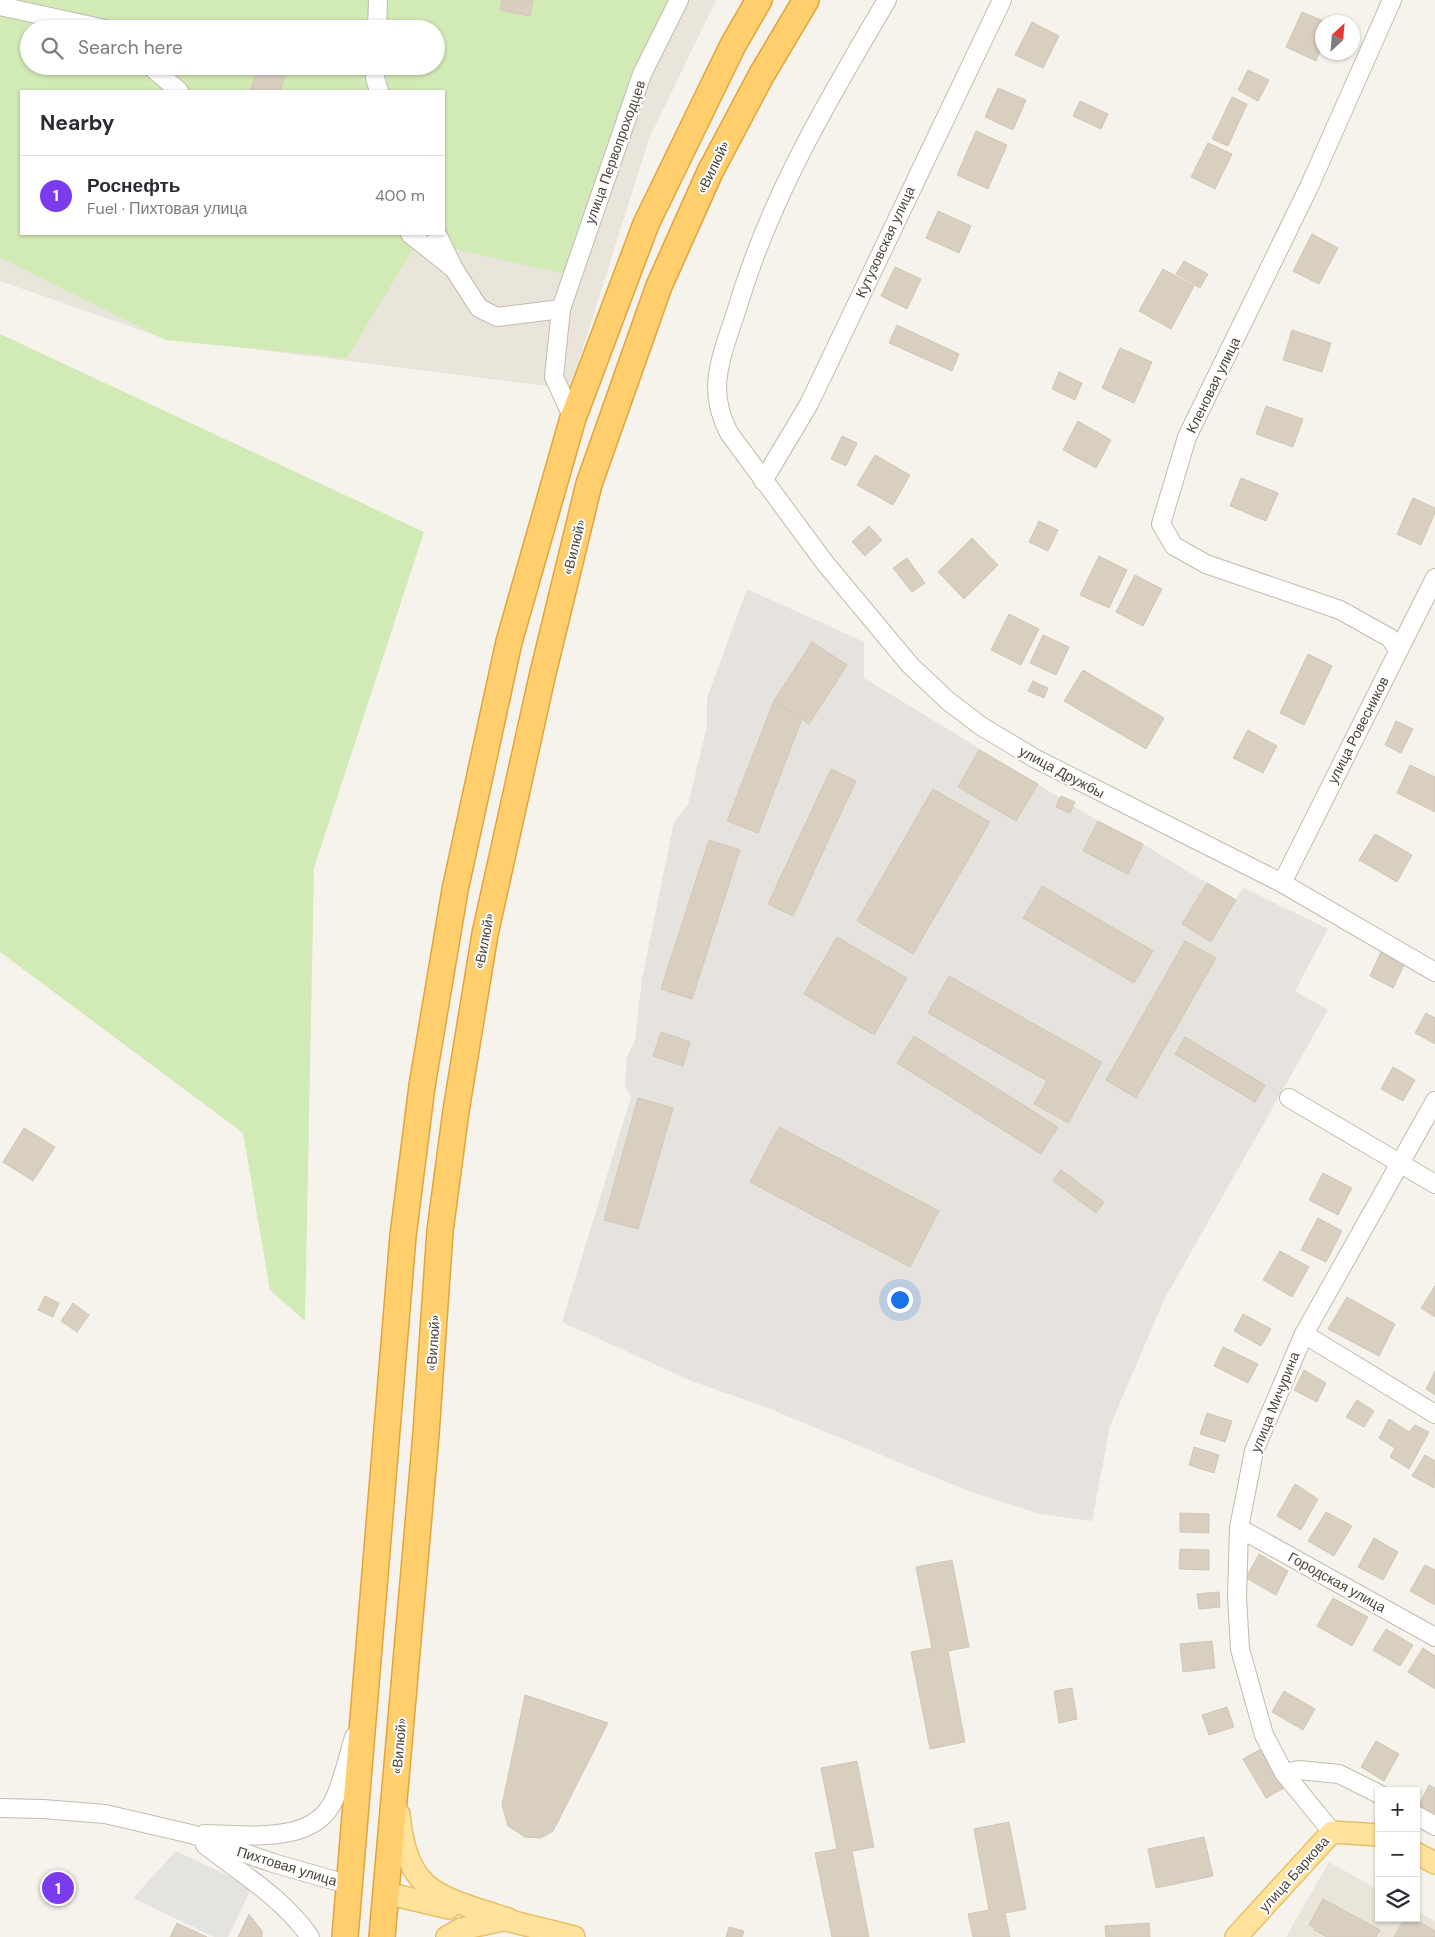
<!DOCTYPE html>
<meta charset="utf-8">
<style>
body{margin:0;font-family:"DM Sans",sans-serif;background:#f2f2f3;color:#2b2b33}
.controls{position:absolute;right:15px;bottom:15px;display:grid;overflow:hidden;border-radius:0px;box-shadow:0 1px 4px #0004}
.controls button{width:45px;height:45px;display:grid;place-items:center;padding:0;border:0;border-bottom:1px solid #e1e1e2;background:#fff;color:#2b2b33;font:25px sans-serif}
.compass{position:absolute;left:1315px;top:15px;width:45px;height:45px;border-radius:50%;background:#fff;box-shadow:0 1px 4px #0004;rotate:26deg}
.you{position:absolute;left:899px;top:1299px;width:18px;height:18px;margin:-12px;border:4px solid #fff;border-radius:50%;background:#1a73e8;box-shadow:0 0 0 8px #1a73e833}
.badge{display:grid;place-items:center;width:32px;height:32px;border-radius:50%;background:#7c3aed;color:#fff;font-size:16px;font-weight:700}
.pin{position:absolute;translate:-50% -50%;border:2px solid #fff;box-shadow:0 1px 5px #0006}
.list{margin:0;padding:0;list-style:none}
h2{display:flex;justify-content:space-between;align-items:center;height:65px;margin:0;padding:0 20px;font-size:21px}
h2 small{font-size:16px;font-weight:400;color:#7c7c81}
.list li{display:grid;grid-template-columns:32px 1fr auto;gap:15px;align-items:center;box-sizing:border-box;height:80px;padding:0 20px;border-top:1px solid #e1e1e2}
.list b{display:block;font-size:19px;white-space:nowrap}
.list p{margin:0;font-size:16px;white-space:nowrap;color:#7c7c81}
.list em{font-size:16px;font-style:normal;color:#7c7c81}
.icon{flex:none;width:28px;height:28px;fill:none;stroke:currentColor;stroke-width:2;stroke-linecap:round;stroke-linejoin:round}
.map{position:relative;flex:none;width:1435px;height:1937px;overflow:hidden}
.search{position:absolute;background:#fff;box-shadow:0 1px 4px #0004;left:20px;top:20px;width:425px;height:55px;display:flex;align-items:center;gap:12px;box-sizing:border-box;padding:0 18px;border-radius:28px;color:#7c7c81;font-size:19px}
.panel{position:absolute;background:#fff;box-shadow:0 1px 4px #0004;left:20px;top:90px;width:425px;height:145px;border-radius:0px}
.map>svg:first-child{display:block}
</style>
<div class="map">
<svg width="1435" height="1937" viewBox="0 0 1435 1937">
<rect width="100%" height="100%" fill="#f6f3ec"/>
<g fill="#eae5da" fill-rule="evenodd">
<path d="M0,0H716L649,139L570,389L160,337L0,281ZM29,29H436V66H29ZM21,91H444V234H21Z"/>
<polygon points="1329,1862 1379,1890 1379,1918 1416,1918 1416,1911 1435,1921 1435,1937 1286,1937"/>
</g>
<polygon fill="#e6e2dd" points="747,589 864,642 864,678 1098,821 1143,844 1235,900 1244,888 1328,929 1295,991 1328,1010 1164,1300 1110,1426 1092,1521 1040,1514 968,1491 768,1408 689,1380 562,1322 631,1097 625,1086 627,1057 635,1041 642,979 674,822 688,805 707,726 707,698"/>
<g fill="#d2eab5" fill-rule="evenodd">
<path d="M0,0H671L574,276L418,241L347,358L165,340L0,257ZM29,29H436V66H29ZM21,91H444V234H21Z"/>
<polygon points="0,334 424,532 314,868 305,1321 270,1290 243,1133 0,952"/>
</g>
<polygon fill="#e5e3e0" points="176,1851 252,1887 228,1937 214,1937 133,1898"/>
<g fill="#d8cfc1" stroke="#d3c7b4">
<polygon points="502,0 533,0 530,16 500,10"/>
<polygon points="1302,12 1326,22 1322,22 1322,46 1316,61 1286,47"/>
<polygon points="1032,22 1059,36 1043,68 1015,55"/>
<polygon points="258,66 288,66 280,91 250,91"/>
<polygon points="1248,70 1269,80 1258,101 1238,90"/>
<polygon points="998,88 1026,100 1013,130 985,117"/>
<polygon points="1232,97 1247,104 1228,146 1212,139"/>
<polygon points="1080,101 1108,114 1101,129 1073,116"/>
<polygon points="976,131 1007,145 988,189 957,175"/>
<polygon points="1208,143 1232,154 1215,189 1191,177"/>
<polygon points="938,211 971,226 959,253 926,238"/>
<polygon points="1312,234 1338,248 1319,284 1293,271"/>
<polygon points="1184,261 1208,274 1200,288 1176,274"/>
<polygon points="895,267 921,279 907,309 881,296"/>
<polygon points="1163,269 1194,286 1171,329 1139,311"/>
<polygon points="897,325 959,354 952,371 889,343"/>
<polygon points="1292,330 1331,343 1322,372 1283,360"/>
<polygon points="1120,348 1152,362 1134,403 1102,388"/>
<polygon points="1059,372 1082,383 1075,400 1052,389"/>
<polygon points="1266,406 1303,419 1293,447 1256,434"/>
<polygon points="1078,421 1111,440 1096,468 1063,450"/>
<polygon points="842,436 857,443 846,466 831,459"/>
<polygon points="875,455 910,475 893,505 857,485"/>
<polygon points="1241,478 1278,493 1266,521 1230,506"/>
<polygon points="1413,498 1435,508 1435,513 1421,545 1397,534"/>
<polygon points="1039,521 1058,530 1048,551 1029,542"/>
<polygon points="869,526 882,540 865,556 852,542"/>
<polygon points="972,538 998,565 964,599 938,572"/>
<polygon points="1099,556 1127,570 1109,608 1080,595"/>
<polygon points="907,558 925,583 912,592 893,568"/>
<polygon points="1135,575 1162,589 1143,626 1116,612"/>
<polygon points="1009,614 1039,629 1021,665 991,650"/>
<polygon points="1043,635 1069,647 1056,675 1030,663"/>
<polygon points="812,642 847,665 809,724 774,701"/>
<polygon points="1308,654 1332,666 1304,725 1280,713"/>
<polygon points="1083,670 1164,718 1146,749 1064,701"/>
<polygon points="1033,681 1048,688 1044,698 1028,691"/>
<polygon points="774,701 802,719 758,833 727,821"/>
<polygon points="1396,721 1413,729 1401,753 1385,745"/>
<polygon points="1248,730 1277,746 1263,773 1233,758"/>
<polygon points="979,750 1038,784 1016,821 958,787"/>
<polygon points="1410,765 1435,777 1435,812 1397,793"/>
<polygon points="831,769 856,781 793,916 768,904"/>
<polygon points="933,789 990,822 913,954 857,921"/>
<polygon points="1061,796 1075,802 1070,813 1056,807"/>
<polygon points="1098,821 1143,844 1128,874 1083,851"/>
<polygon points="1375,834 1412,855 1397,882 1359,860"/>
<polygon points="709,840 740,850 692,999 661,989"/>
<polygon points="1207,883 1236,900 1211,942 1182,924"/>
<polygon points="1042,886 1153,951 1134,983 1023,918"/>
<polygon points="837,937 907,978 874,1035 804,994"/>
<polygon points="1185,941 1216,958 1136,1098 1106,1080"/>
<polygon points="1381,952 1405,963 1393,988 1370,976"/>
<polygon points="949,976 1102,1062 1068,1123 1034,1104 1047,1081 928,1013"/>
<polygon points="1426,1013 1435,1018 1435,1044 1415,1033"/>
<polygon points="661,1032 690,1042 683,1066 653,1056"/>
<polygon points="914,1036 1058,1127 1041,1154 897,1063"/>
<polygon points="1185,1037 1265,1085 1255,1102 1175,1054"/>
<polygon points="1393,1067 1415,1080 1403,1101 1381,1089"/>
<polygon points="638,1098 673,1108 638,1229 604,1220"/>
<polygon points="779,1127 939,1211 910,1267 750,1182"/>
<polygon points="24,1128 55,1147 33,1181 3,1162"/>
<polygon points="1061,1170 1104,1202 1096,1213 1053,1181"/>
<polygon points="1323,1173 1352,1188 1338,1215 1309,1200"/>
<polygon points="1318,1218 1342,1231 1326,1262 1301,1250"/>
<polygon points="1280,1251 1309,1267 1292,1297 1263,1280"/>
<polygon points="1435,1286 1435,1317 1421,1308"/>
<polygon points="45,1296 59,1303 53,1317 38,1310"/>
<polygon points="1347,1297 1395,1324 1379,1356 1328,1329"/>
<polygon points="73,1303 89,1315 77,1332 61,1321"/>
<polygon points="1243,1314 1271,1329 1261,1346 1234,1331"/>
<polygon points="1223,1347 1258,1364 1248,1383 1214,1366"/>
<polygon points="1304,1370 1326,1383 1317,1402 1294,1390"/>
<polygon points="1435,1371 1435,1395 1426,1389"/>
<polygon points="1357,1400 1374,1411 1364,1427 1346,1417"/>
<polygon points="1207,1413 1232,1421 1225,1442 1200,1434"/>
<polygon points="1389,1419 1409,1432 1415,1425 1429,1432 1409,1469 1390,1457 1395,1448 1379,1438"/>
<polygon points="1194,1447 1219,1455 1214,1473 1189,1465"/>
<polygon points="1425,1455 1435,1461 1434,1488 1412,1476"/>
<polygon points="1295,1484 1318,1499 1301,1530 1277,1516"/>
<polygon points="1326,1512 1352,1526 1334,1556 1308,1541"/>
<polygon points="1180,1513 1209,1514 1209,1533 1180,1532"/>
<polygon points="1374,1538 1398,1552 1383,1580 1358,1567"/>
<polygon points="1180,1549 1209,1550 1209,1570 1179,1569"/>
<polygon points="1259,1554 1288,1571 1276,1595 1246,1578"/>
<polygon points="952,1560 969,1647 948,1651 965,1742 930,1749 911,1652 932,1648 916,1567"/>
<polygon points="1425,1565 1435,1570 1435,1605 1410,1591"/>
<polygon points="1219,1592 1220,1607 1199,1609 1197,1594"/>
<polygon points="1333,1598 1368,1617 1352,1646 1317,1626"/>
<polygon points="1386,1629 1413,1645 1400,1666 1373,1650"/>
<polygon points="1212,1641 1215,1668 1183,1672 1180,1644"/>
<polygon points="1423,1648 1435,1656 1435,1689 1408,1672"/>
<polygon points="1072,1688 1077,1719 1059,1723 1054,1691"/>
<polygon points="1284,1691 1315,1709 1303,1730 1272,1712"/>
<polygon points="525,1695 608,1723 553,1831 541,1838 525,1837 508,1826 502,1805"/>
<polygon points="1227,1707 1234,1727 1209,1735 1202,1715"/>
<polygon points="1376,1741 1399,1754 1384,1781 1361,1767"/>
<polygon points="1261,1749 1284,1788 1266,1798 1243,1759"/>
<polygon points="857,1761 874,1847 852,1851 869,1937 832,1937 815,1853 837,1849 821,1768"/>
<polygon points="1429,1785 1435,1788 1435,1816 1418,1807"/>
<polygon points="1009,1822 1026,1909 1005,1913 1010,1937 973,1937 968,1914 989,1910 974,1829"/>
<polygon points="1204,1837 1213,1876 1156,1888 1148,1849"/>
<polygon points="53,1875 71,1885 63,1899 45,1889"/>
<polygon points="1323,1899 1380,1930 1376,1937 1327,1937 1314,1930 1315,1928 1309,1925"/>
<polygon points="249,1914 262,1931 262,1937 238,1937"/>
<polygon points="1405,1918 1412,1918 1435,1931 1435,1937 1394,1937"/>
<polygon points="177,1923 207,1937 170,1937"/>
<polygon points="1149,1923 1150,1937 1106,1937 1105,1926"/>
<polygon points="729,1927 744,1931 742,1937 726,1937"/>
</g>
<g fill="none" stroke-linecap="round" stroke-linejoin="round">
<g stroke="#c2bbae" stroke-width="20">
<g id="minor">
<path d="M887,0C828,100 770,197 737,309C729,334 718,360 717,386C717,403 721,418 729,433L825,563L910,665L948,701L981,726L1036,759L1282,883L1435,972"/>
<polyline points="1392,0 1309,187 1187,437 1161,524 1174,546 1206,564 1340,610 1390,638 1398,650"/>
<polyline points="0,6 105,29"/>
<polyline points="377,29 378,0"/>
<polyline points="150,66 179,91"/>
<polyline points="375,66 375,78 379,91"/>
<polyline points="410,234 454,269 479,308 497,317 561,309"/>
<polyline points="437,234 453,267"/>
<polyline points="573,418 554,377 561,309 642,74 679,0"/>
<polyline points="763,481 809,404 1002,0"/>
<polyline points="1282,883 1435,578"/>
<polyline points="1289,1098 1435,1184"/>
<polyline points="1304,1334 1435,1414"/>
<polyline points="1239,1528 1435,1637"/>
<polyline points="1284,1773 1299,1770 1339,1774 1379,1794"/>
<polyline points="0,1808 43,1809 105,1814 191,1834 273,1863 350,1885"/>
<polyline points="1416,1815 1435,1826"/>
<polyline points="1332,1832 1284,1773 1264,1735 1240,1649 1237,1597 1239,1528 1254,1451 1304,1334 1435,1101"/>
<path d="M204,1834C245,1834 313,1846 334,1800C343,1780 348,1757 354,1737"/>
<path d="M205,1845C242,1874 283,1898 310,1937"/>
</g>
</g>
<g stroke="#e6c16a" stroke-width="24">
<g id="major">
<path d="M399,1814C407,1895 439,1896 508,1919"/>
<polyline points="1416,1853 1435,1863"/>
<polyline points="386,1893 449,1908"/>
<polyline points="494,1917 574,1937"/>
<polyline points="447,1937 461,1929 508,1919"/>
<polyline points="1236,1937 1332,1832 1379,1835"/>
</g>
</g>
<g stroke="#e0a43c" stroke-width="28">
<g id="highway">
<polyline points="345,1937 403,1236 422,1086 455,890 509,642 573,418 646,224 733,45 759,0"/>
<polyline points="382,1937 426,1434 440,1231 456,1111 485,934 542,677 589,484 659,286 710,172 762,74 806,0"/>
</g>
</g>
<use href="#minor" stroke="#fff" stroke-width="18"/>
<use href="#major" stroke="#ffe39c" stroke-width="21"/>
<use href="#highway" stroke="#ffcf6e" stroke-width="25"/>
</g>
<g text-anchor="middle" dominant-baseline="central" stroke-width="4" stroke-linejoin="round" paint-order="stroke">
<g font-size="14" fill="#4b4439" stroke="#fff">
<text transform="translate(615 152) rotate(-70)">улица Первопроходцев</text>
<text transform="translate(713 167) rotate(-64)">«Вилюй»</text>
<text transform="translate(885 242) rotate(-65)">Кутузовская улица</text>
<text transform="translate(1213 385) rotate(-64)">Кленовая улица</text>
<text transform="translate(574 547) rotate(-76)">«Вилюй»</text>
<text transform="translate(1358 730) rotate(-63)">улица Ровесников</text>
<text transform="translate(1062 772) rotate(28)">улица Дружбы</text>
<text transform="translate(484 941) rotate(-79)">«Вилюй»</text>
<text transform="translate(433 1343) rotate(-86)">«Вилюй»</text>
<text transform="translate(1275 1402) rotate(-68)">улица Мичурина</text>
<text transform="translate(1337 1582) rotate(29)">Городская улица</text>
<text transform="translate(399 1746) rotate(-85)">«Вилюй»</text>
<text transform="translate(287 1866) rotate(17)">Пихтовая улица</text>
<text transform="translate(1294 1874) rotate(-48)">улица Баркова</text>
</g>
</g>
</svg>
<div class="controls">
<button>+</button>
<button>−</button>
<button><svg class="icon" aria-label="layers" viewBox="0 0 24 24"><path d="M12 4l9 5-9 5-9-5zM3 14l9 5 9-5"/></svg></button>
</div>
<svg class="compass" viewBox="-18 -18 36 36"><path d="M0-13l5 13h-10z" fill="#e53935"/><path d="M0 13l5-13h-10z" fill="#7c7c81"/></svg>
<div class="you"></div>
<div class="pin badge" style="left:58px;top:1888px">1</div>
<div class="search"><svg class="icon" aria-label="search" viewBox="0 0 24 24"><circle cx="10" cy="10" r="6"/><path d="M15 15l6 6"/></svg>Search here</div>
<section class="panel">
<h2>Nearby<small></small></h2>
<ul class="list">
<li><span class="badge">1</span><div><b>Роснефть</b><p>Fuel · Пихтовая улица</p></div><em>400 m</em></li>
</ul>
</section>
</div>
